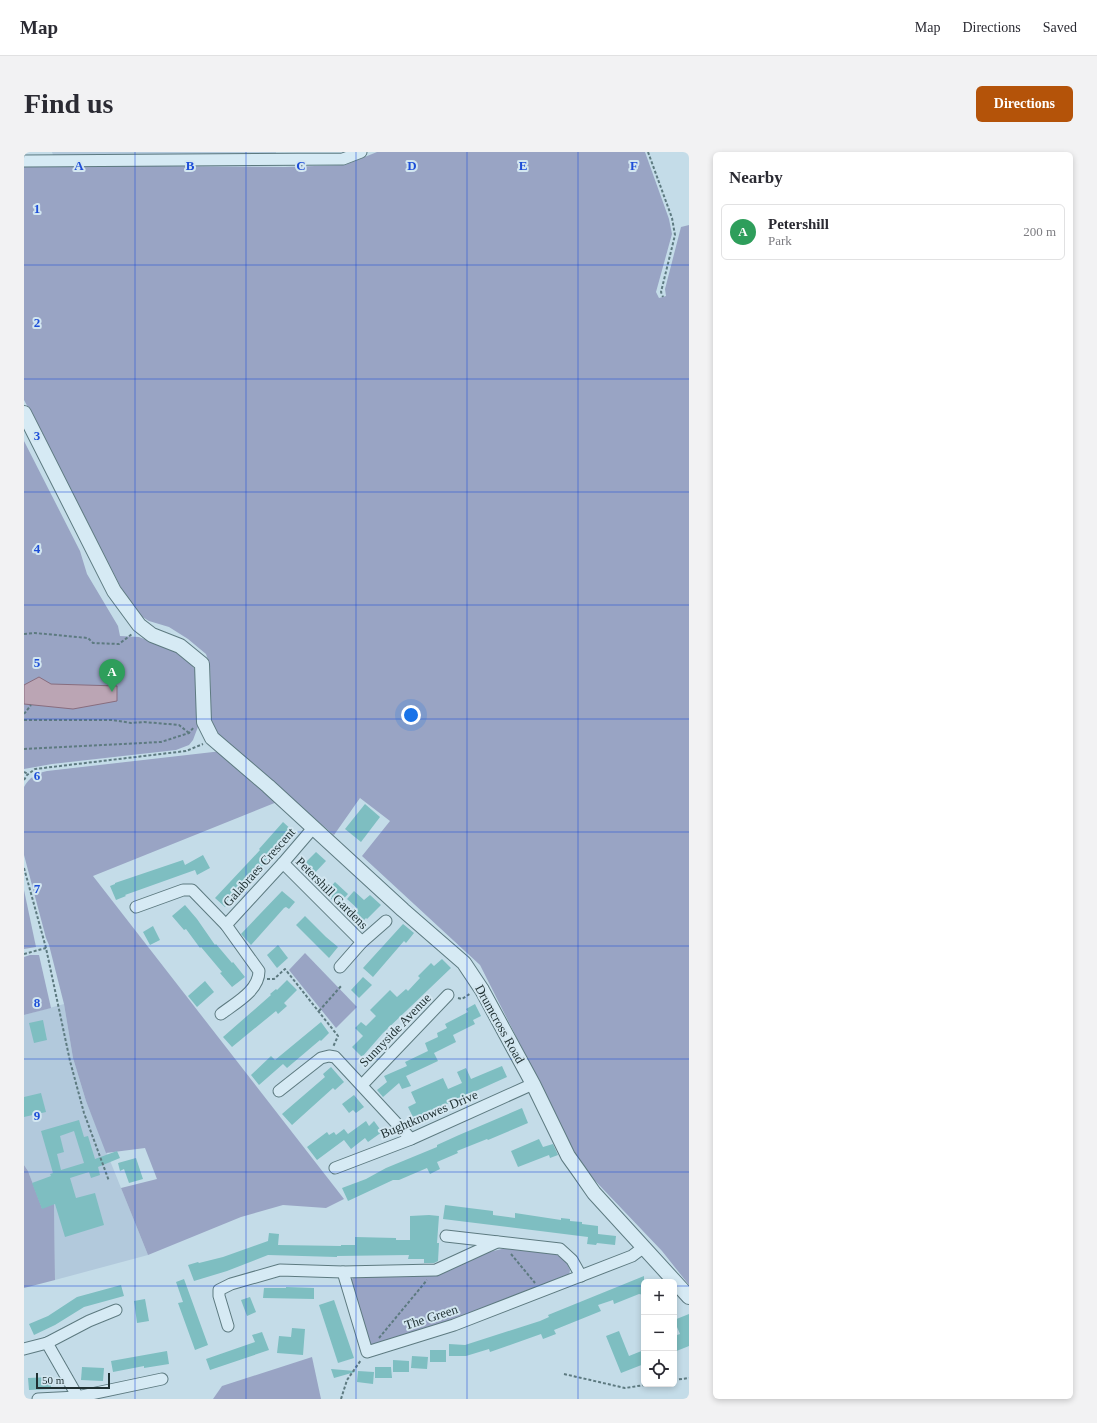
<!DOCTYPE html>
<meta charset="utf-8">
<style>
body{margin:0;font-family:Georgia,serif;background:#f2f2f3;color:#2b2b33}
.controls{position:absolute;right:12px;bottom:12px;display:grid;overflow:hidden;border-radius:6px;box-shadow:0 2px 6px #0003}
.controls button{width:36px;height:36px;display:grid;place-items:center;padding:0;border:0;border-bottom:1px solid #e1e1e2;background:#fff;color:#2b2b33;font:20px sans-serif}
.scale{position:absolute;left:12px;bottom:10px;width:74px;box-sizing:border-box;padding-left:4px;border:2px solid #1f3032;border-top:0;font-size:11px;line-height:14px;white-space:nowrap;color:#1f3032;-webkit-text-stroke:3px #d2e6f0;paint-order:stroke}
.you{position:absolute;left:387px;top:563px;width:14px;height:14px;margin:-10px;border:3px solid #fff;border-radius:50%;background:#1a73e8;box-shadow:0 0 0 6px #1a73e833}
.badge{display:grid;place-items:center;width:26px;height:26px;border-radius:50%;background:#b45309;color:#fff;font-size:13px;font-weight:700}
.pin{position:absolute;translate:-50% -33px;filter:drop-shadow(0 1px 2px #0008)}
.pin::after{content:'';position:absolute;top:21px;width:14px;height:12px;background:inherit;clip-path:polygon(0 0,100% 0,50% 100%)}
.list{margin:0;padding:0;list-style:none}
h2{display:flex;justify-content:space-between;align-items:center;height:52px;margin:0;padding:0 16px;font-size:17px}
h2 small{font-size:13px;font-weight:400;color:#7c7c81}
.list li{display:grid;grid-template-columns:26px 1fr auto;gap:12px;align-items:center;box-sizing:border-box;height:56px;margin:0 8px 8px;padding:0 8px;border:1px solid #e1e1e2;border-radius:6px}
.list b{display:block;font-size:15px;white-space:nowrap}
.list p{margin:0;font-size:13px;white-space:nowrap;color:#7c7c81}
.list em{font-size:13px;font-style:normal;color:#7c7c81}
.icon{flex:none;width:22px;height:22px;fill:none;stroke:currentColor;stroke-width:2;stroke-linecap:round;stroke-linejoin:round}
.map{position:relative;flex:none;width:665px;height:1247px;overflow:hidden;border-radius:6px}
header{display:flex;align-items:center;gap:24px;box-sizing:border-box;height:56px;padding:0 20px;background:#fff;border-bottom:1px solid #e1e1e2}
header strong{font-size:19px}
nav{display:flex;gap:22px;margin-inline-start:auto;font-size:14px}
.intro{display:flex;align-items:center;justify-content:space-between;box-sizing:border-box;height:96px;padding:0 24px}
h1{margin:0;font-size:28px}
.button{padding:10px 18px;border-radius:6px;background:#b45309;color:#fff;font-size:14px;font-weight:700}
main{display:flex;gap:24px;padding:0 24px}
aside{flex:1;background:#fff;border-radius:6px;box-shadow:0 2px 6px #0003}
.map>svg:first-child{display:block}
</style>
<header>
<strong>Map</strong>
<nav><a>Map</a><a>Directions</a><a>Saved</a></nav>
</header>
<div class="intro"><h1>Find us</h1><a class="button">Directions</a></div>
<main>
<div class="map">
<svg width="665" height="1247" viewBox="0 0 665 1247">
<rect width="100%" height="100%" fill="#c4dce8"/>
<g fill="#b2c9dc">
<polygon points="28,0 252,0 252,3 29,3"/>
<polygon points="40,852 49,906 62,949 124,1103 31,1128 30,1053 18,1057 4,1019 0,1013 0,863"/>
</g>
<g fill="#99a4c4">
<polygon points="353,0 621,0 645,67 648,82 632,140 635,146 642,144 641,137 657,75 665,73 665,1133 638,1099 558,1015 456,813 338,704 366,669 336,646 310,683 201,591 192,580 187,569 186,514 182,502 164,487 145,475 125,469 117,464 109,456 96,434 30,304 0,248 0,13 261,15 321,13"/>
<polygon points="0,289 56,399 63,422 94,474 96,484 115,485 144,496 160,504 170,516 175,529 175,572 169,588 165,593 152,598 28,612 0,617"/>
<path d="M198,599L253,650L69,724L320,1047L302,1056L259,1053L217,1065L124,1103L97,1036L133,1027L121,996L82,1001L62,949L49,906L40,852L25,793L22,786L0,703V635C5,626 12,621 23,619Z"/>
<polygon points="0,738 12,795 0,797"/>
<polygon points="281,801 333,855 312,876 265,818"/>
<polygon points="6,803 15,803 27,856 0,863 0,805"/>
<polygon points="0,1013 4,1019 18,1056 30,1052 31,1128 0,1136"/>
<polygon points="482,1096 532,1102 541,1108 546,1118 545,1124 456,1159 349,1193 345,1191 326,1129 331,1124 412,1123 461,1101"/>
<polygon points="288,1205 297,1247 189,1247 198,1234"/>
</g>
<polygon fill="#bba5b4" stroke="#886d7e" points="15,525 27,532 93,534 93,549 49,557 0,552 0,533"/>
<g fill="#7ebec1" fill-rule="evenodd">
<polygon points="341,652 356,665 337,690 321,677"/>
<polygon points="259,670 270,680 262,689 260,687 240,710 242,711 225,728 226,729 201,755 191,746 236,698 235,697"/>
<polygon points="292,700 302,709 286,726 276,716"/>
<polygon points="179,703 186,716 173,723 171,718 101,743 102,744 92,748 86,734 91,732 91,731 159,708 161,713"/>
<polygon points="311,730 324,742 314,753 301,741"/>
<polygon points="258,739 271,750 265,757 262,755 260,756 227,793 217,782"/>
<polygon points="330,739 340,748 346,743 357,753 343,767 342,766 335,773 327,765 334,757 323,747"/>
<polygon points="161,753 173,767 191,793 192,792 208,811 209,810 221,825 208,835 196,821 198,820 177,795 176,796 162,777 160,778 148,764"/>
<polygon points="281,764 302,785 314,795 305,806 272,773"/>
<polygon points="379,772 390,781 382,791 380,789 349,825 339,816"/>
<polygon points="129,774 136,788 126,793 119,780"/>
<polygon points="254,793 264,806 253,816 243,803"/>
<polygon points="418,807 427,816 359,881 338,905 328,895 339,884 331,876 337,870 342,874 352,864 346,858 366,838 373,845 382,837 384,839 396,826 394,824 407,811 410,814"/>
<polygon points="339,825 348,833 335,846 327,838"/>
<polygon points="263,828 273,838 260,851 263,854 254,862 252,859 208,895 199,885 247,843 246,842 252,837 253,838"/>
<polygon points="181,829 190,840 173,855 164,844"/>
<polygon points="451,852 457,864 449,868 451,872 429,883 432,890 410,901 414,909 382,924 387,934 378,937 375,931 359,945 353,938 363,930 360,924 383,914 381,910 404,899 401,891 414,885 413,881 423,876 421,872 444,860 442,857"/>
<polygon points="19,868 23,888 10,891 5,871"/>
<polygon points="297,870 305,881 297,889 296,888 263,916 259,912 235,933 227,923 247,904 251,908"/>
<polygon points="478,914 483,925 390,967 384,955 392,951 387,940 419,926 424,937 438,931 433,920 442,916 447,927"/>
<polygon points="307,915 320,930 311,938 309,936 268,973 258,962 301,925 299,922"/>
<polygon points="17,941 22,960 0,965 0,945"/>
<polygon points="330,943 340,955 332,961 329,958 325,961 318,952"/>
<polygon points="498,956 504,971 464,988 463,987 433,999 434,1001 413,1010 416,1017 406,1022 403,1016 375,1028 369,1028 324,1049 318,1036 342,1027 362,1016 413,995 413,993 435,983"/>
<path d="M55,968L60,985L64,984L71,1007L93,999L96,1006L74,1015L76,1023L67,1026L65,1020L46,1026L52,1046L71,1041L80,1073L41,1085L31,1052L18,1057L8,1031L27,1024L26,1022L29,1021L17,979ZM50,979L60,1011L37,1018L33,1002L40,1000L36,984Z"/>
<polygon points="342,969 345,974 350,969 358,980 344,990 341,986 327,997 320,988 293,1008 283,995 303,980 305,983 310,980 312,983 320,977 324,982"/>
<polygon points="515,987 519,995 529,992 534,1003 526,1006 525,1003 494,1015 487,999"/>
<polygon points="112,1006 119,1027 105,1031 100,1017 96,1019 94,1011"/>
<polygon points="421,1053 469,1059 469,1063 491,1066 491,1061 537,1068 537,1066 546,1067 546,1069 558,1070 558,1072 574,1074 574,1082 592,1084 591,1093 573,1091 572,1093 563,1092 564,1085 419,1067"/>
<polygon points="405,1063 415,1064 413,1091 415,1091 414,1109 410,1111 400,1111 400,1107 384,1107 385,1103 313,1104 313,1105 244,1103 203,1119 170,1129 164,1113 174,1110 175,1111 199,1105 244,1089 245,1081 255,1082 254,1093 317,1094 317,1093 331,1093 331,1085 372,1086 372,1088 386,1088 386,1064"/>
<polygon points="620,1124 620,1143 615,1142 590,1152 589,1148 574,1153 577,1159 530,1178 532,1182 519,1187 517,1182 466,1200 465,1197 442,1204 425,1204 425,1192 441,1193 516,1169 525,1165 524,1163"/>
<polygon points="160,1127 184,1193 171,1198 154,1151 159,1150 152,1130"/>
<polygon points="97,1133 100,1144 60,1155 31,1173 10,1183 5,1172 24,1164 53,1145"/>
<polygon points="262,1135 290,1136 290,1147 239,1146 240,1136 262,1136"/>
<polygon points="226,1145 232,1160 223,1164 217,1148"/>
<polygon points="121,1147 125,1169 113,1171 110,1149"/>
<polygon points="310,1148 330,1206 314,1211 295,1153"/>
<polygon points="665,1162 665,1194 650,1200 650,1184 656,1182 650,1168"/>
<polygon points="268,1176 281,1177 279,1203 253,1201 255,1184 267,1185"/>
<polygon points="595,1179 605,1204 620,1198 620,1212 597,1221 582,1184"/>
<polygon points="238,1180 245,1198 186,1218 182,1207 231,1190 228,1183"/>
<rect x="406" y="1198" width="16" height="12"/>
<polygon points="143,1199 145,1212 120,1216 120,1214 89,1220 87,1209"/>
<polygon points="388,1204 404,1205 403,1217 387,1216"/>
<polygon points="369,1208 385,1209 385,1220 369,1220"/>
<polygon points="58,1215 80,1216 79,1229 57,1228"/>
<polygon points="351,1215 367,1215 368,1226 351,1226"/>
<polygon points="307,1217 331,1219 331,1220 310,1226"/>
<polygon points="334,1219 350,1220 349,1232 333,1230"/>
<polygon points="27,1225 27,1237 5,1238 4,1226"/>
</g>
<g fill="none" stroke-linecap="round" stroke-linejoin="round">
<g stroke="#5d7a80" stroke-width="13">
<g id="minor">
<polyline points="0,9 319,7 337,0"/>
<polyline points="259,711 338,790"/>
<path d="M112,755L159,738H168L202,773L235,819C235,839 211,851 197,862"/>
<polyline points="202,773 259,711 289,676"/>
<polyline points="316,815 338,790 362,769"/>
<polyline points="338,933 424,843"/>
<polyline points="255,939 297,906 305,904 311,905 387,987"/>
<polyline points="311,1016 387,987 509,932"/>
<polyline points="422,1084 536,1097 548,1108 557,1124"/>
<polyline points="319,1120 343,1200 430,1173 608,1104 620,1095"/>
<polyline points="204,1174 195,1144 195,1138 207,1132 256,1118 319,1120 412,1118 473,1090"/>
<polyline points="23,1191 55,1247"/>
<polyline points="0,1197 23,1191 65,1169 92,1158"/>
<polyline points="14,1247 53,1245 138,1227"/>
</g>
</g>
<g stroke="#5d7a80" stroke-width="16">
<polyline id="tertiary" points="0,261 90,439 115,473 128,483 156,494 178,512 180,570 188,586 244,634 379,758 440,811 458,838 509,932 544,1004 554,1018 570,1041 665,1145"/>
</g>
<g stroke="#5d7a80" stroke-width="2" stroke-dasharray="3 2" stroke-linecap="butt">
<polyline points="624,0 648,66 651,83 637,140 639,145"/>
<polyline points="0,482 11,481 64,486 69,491 95,492 108,482"/>
<polyline points="0,562 7,553"/>
<polyline points="0,568 89,568 107,571 120,570 155,573 165,581"/>
<polyline points="0,597 137,590 165,581 170,575"/>
<polyline points="0,620 4,622"/>
<polyline points="0,628 3,623 11,617 162,599 179,592"/>
<polyline points="0,716 22,796 46,909 60,961 85,1029"/>
<polyline points="0,802 22,796"/>
<polyline points="243,827 250,827 261,817 314,884 309,895"/>
<polyline points="434,846 438,847 447,841"/>
<polyline points="295,859 318,833"/>
<polyline points="487,1102 511,1131"/>
<polyline points="355,1186 403,1128"/>
<polyline points="540,1222 601,1236 627,1232"/>
<polyline points="650,1228 665,1226"/>
<polyline points="317,1247 323,1228 337,1208"/>
</g>
<use href="#minor" stroke="#d6eaf4" stroke-width="11"/>
<use href="#tertiary" stroke="#d6eaf4" stroke-width="14"/>
</g>
<path fill="none" stroke="#1d4ed8" stroke-width="1" stroke-opacity="0.55" d="M111,0V1247M222,0V1247M332,0V1247M443,0V1247M554,0V1247M0,113H665M0,227H665M0,340H665M0,453H665M0,567H665M0,680H665M0,794H665M0,907H665M0,1020H665M0,1134H620M650,1134H665"/>
<g text-anchor="middle" dominant-baseline="central" stroke-width="4" stroke-linejoin="round" paint-order="stroke">
<g font-size="13" fill="#1f3032" stroke="#d2e6f0">
<text transform="translate(235 715) rotate(-48)">Galabraes Crescent</text>
<text transform="translate(308 741) rotate(45)">Petershill Gardens</text>
<text transform="translate(476 872) rotate(61)">Drumcross Road</text>
<text transform="translate(371 878) rotate(-46)">Sunnyside Avenue</text>
<text transform="translate(405 962) rotate(-23)">Bughtknowes Drive</text>
<text transform="translate(407 1165) rotate(-18)">The Green</text>
</g>
</g>
<g font-size="13" text-anchor="middle" font-weight="bold" fill="#1d4ed8" stroke="#d2e6f0" stroke-width="4" stroke-linejoin="round" paint-order="stroke">
<text x="55" y="18">A</text>
<text x="166" y="18">B</text>
<text x="277" y="18">C</text>
<text x="388" y="18">D</text>
<text x="499" y="18">E</text>
<text x="610" y="18">F</text>
<text x="13" y="61">1</text>
<text x="13" y="175">2</text>
<text x="13" y="288">3</text>
<text x="13" y="401">4</text>
<text x="13" y="515">5</text>
<text x="13" y="628">6</text>
<text x="13" y="741">7</text>
<text x="13" y="855">8</text>
<text x="13" y="968">9</text>
</g>
</svg>
<div class="controls">
<button>+</button>
<button>−</button>
<button><svg class="icon" aria-label="locate" viewBox="0 0 24 24"><circle cx="12" cy="12" r="6"/><path d="M12 2v4M12 18v4M2 12h4M18 12h4"/></svg></button>
</div>
<div class="scale">50 m</div>
<div class="you"></div>
<div class="pin badge" style="left:88px;top:540px;background:#2e9e5b">A</div>
</div>
<aside>
<h2>Nearby<small></small></h2>
<ul class="list">
<li><span class="badge" style="background:#2e9e5b">A</span><div><b>Petershill</b><p>Park</p></div><em>200 m</em></li>
</ul>
</aside>
</main>
